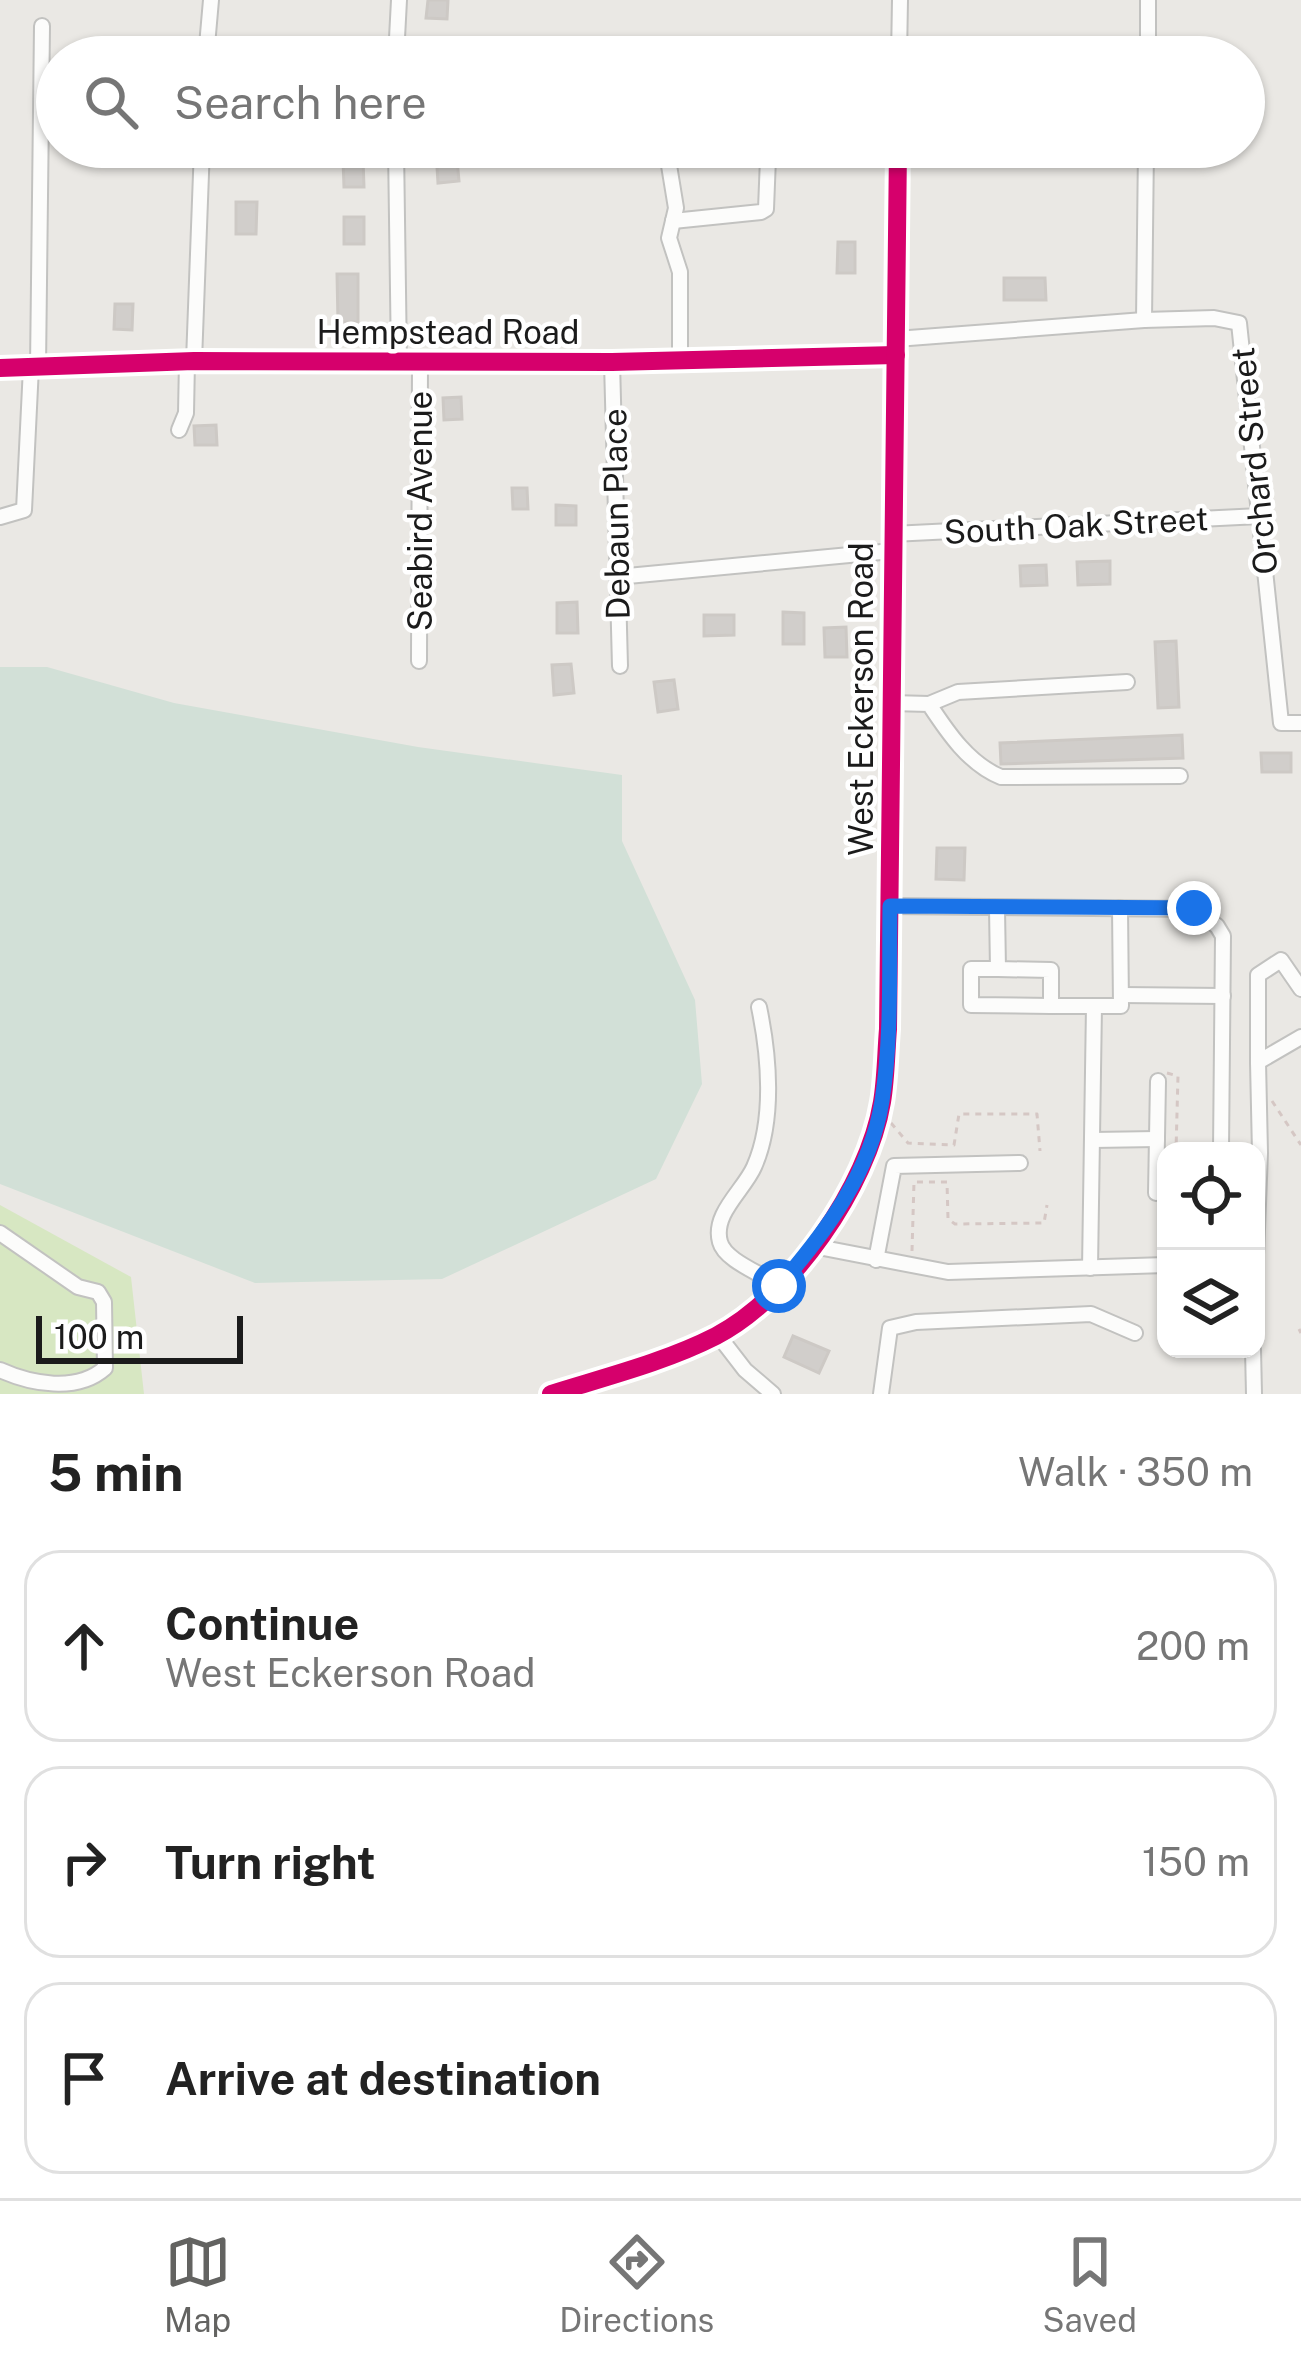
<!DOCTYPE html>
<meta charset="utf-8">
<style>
body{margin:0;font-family:"Public Sans",sans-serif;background:#f6f6f6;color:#222}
.controls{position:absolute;right:36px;bottom:36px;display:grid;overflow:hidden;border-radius:24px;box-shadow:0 3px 9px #0004}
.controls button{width:108px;height:108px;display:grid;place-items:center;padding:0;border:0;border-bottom:3px solid #e0e0e0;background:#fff;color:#222;font:60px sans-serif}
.scale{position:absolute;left:36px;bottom:30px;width:207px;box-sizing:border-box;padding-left:12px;border:6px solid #1b1b1b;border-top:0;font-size:33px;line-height:42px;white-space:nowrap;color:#1b1b1b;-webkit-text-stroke:9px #fff;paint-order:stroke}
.stop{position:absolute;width:36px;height:36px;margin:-27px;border:9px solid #1a73e8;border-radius:50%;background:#fff}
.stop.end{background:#1a73e8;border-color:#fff;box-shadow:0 3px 12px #0008}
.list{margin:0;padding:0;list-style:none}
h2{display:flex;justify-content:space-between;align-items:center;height:156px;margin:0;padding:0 48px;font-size:51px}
h2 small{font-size:39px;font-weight:400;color:#767676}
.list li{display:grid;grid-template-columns:78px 1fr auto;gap:36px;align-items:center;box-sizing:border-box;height:192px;margin:0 24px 24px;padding:0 24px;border:3px solid #e0e0e0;border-radius:36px}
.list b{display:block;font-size:45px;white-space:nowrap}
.list p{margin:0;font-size:39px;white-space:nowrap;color:#767676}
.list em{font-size:39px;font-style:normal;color:#767676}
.icon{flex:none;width:66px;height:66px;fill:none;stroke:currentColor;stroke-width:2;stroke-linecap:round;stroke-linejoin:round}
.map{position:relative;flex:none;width:1301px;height:1394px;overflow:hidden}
.search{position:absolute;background:#fff;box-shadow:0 3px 9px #0004;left:36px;right:36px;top:36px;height:132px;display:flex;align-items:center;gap:30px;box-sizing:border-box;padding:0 42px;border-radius:66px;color:#767676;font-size:45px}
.sheet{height:804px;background:#fff}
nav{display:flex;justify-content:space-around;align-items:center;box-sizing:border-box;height:168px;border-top:3px solid #e0e0e0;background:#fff;font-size:33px;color:#767676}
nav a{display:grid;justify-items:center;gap:6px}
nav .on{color:#636361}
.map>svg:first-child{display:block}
</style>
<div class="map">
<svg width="1301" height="1394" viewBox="0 0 1301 1394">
<rect width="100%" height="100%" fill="#eae8e4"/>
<polygon fill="#d7e7c2" points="0,1205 131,1277 144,1394 0,1394"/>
<polygon fill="#d2e0d7" points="0,667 47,667 174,703 418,747 622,775 622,841 695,1000 702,1084 656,1179 442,1279 255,1283 0,1184"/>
<g fill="#d1cecb" stroke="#cdc9c5" stroke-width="3">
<polygon points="428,0 448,0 447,19 426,18"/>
<polygon points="456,148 459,181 438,183 436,150"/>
<polygon points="363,159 364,187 344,187 343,160"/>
<polygon points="236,202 257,202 256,234 236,234"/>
<rect x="344" y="217" width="20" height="27"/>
<polygon points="838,242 855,242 855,273 837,273"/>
<polygon points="337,274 358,274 358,322 338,322"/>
<polygon points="1004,278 1045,278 1046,300 1004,300"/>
<polygon points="115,304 133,304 132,330 114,329"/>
<polygon points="461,397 462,419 444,420 443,398"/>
<polygon points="216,425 217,445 195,445 194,426"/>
<polygon points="512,488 527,488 528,509 513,509"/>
<polygon points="556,505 576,506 576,525 556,525"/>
<polygon points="1110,561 1110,584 1078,585 1077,562"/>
<polygon points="1046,565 1047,585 1021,586 1020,566"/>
<polygon points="577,602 578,633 557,633 557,603"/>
<polygon points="783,612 804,613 804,644 783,644"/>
<polygon points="704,615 734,615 734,635 704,636"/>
<polygon points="846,627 847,657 825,657 824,628"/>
<polygon points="1176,641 1179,707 1158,708 1155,642"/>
<polygon points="571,664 574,693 554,695 552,665"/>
<polygon points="674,680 678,709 658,712 654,682"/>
<polygon points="1182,735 1183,758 1001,764 1000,743"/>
<polygon points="1261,753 1291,753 1291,772 1262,772"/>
<polygon points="937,848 965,848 964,880 936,879"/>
<polygon points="793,1336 829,1351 819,1373 784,1357"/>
</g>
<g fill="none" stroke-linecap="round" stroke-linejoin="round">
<g stroke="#c2c2c0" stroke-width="18">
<g id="minor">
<polyline points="206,57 211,0"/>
<polyline points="396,57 399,0"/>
<polyline points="899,57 900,0"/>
<polyline points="1148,57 1148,0"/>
<polyline points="396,147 399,362"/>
<polyline points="666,147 676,208 669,238 680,272 680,359"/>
<polyline points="673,221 761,212 766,209 768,158"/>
<polyline points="1144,320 1146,147"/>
<polyline points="896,339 1144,320 1214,318 1239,323 1281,723 1301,723"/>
<polyline points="194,361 202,147"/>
<polyline points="612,362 620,666"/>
<polyline points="38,367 42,26"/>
<polyline points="0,368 194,361 612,362 896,355"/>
<polyline points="179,430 186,413 187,361"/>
<polyline points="0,517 24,510 31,367"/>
<polyline points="892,534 1260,516"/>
<polyline points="617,577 892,551"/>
<polyline points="419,661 420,362"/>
<path d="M891,703L929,704C948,733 969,764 1001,777L1180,776"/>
<polyline points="929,704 958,692 1127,682"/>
<polyline points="890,906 1194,909 1217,926 1223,936 1221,1151"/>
<polyline points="997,909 998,969 1051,970 1051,1006 1094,1006 1090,1268"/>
<polyline points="998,969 971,969 971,1005 1051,1006"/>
<polyline points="1121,995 1223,996"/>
<polyline points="1094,1006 1121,1006 1120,908"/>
<path d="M759,1007C769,1055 775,1120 754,1167C744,1190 712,1214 720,1242C725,1261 763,1274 779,1286"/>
<polyline points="1258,1062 1258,975 1281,960 1301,989"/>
<polyline points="1093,1140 1157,1139"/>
<polyline points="1156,1193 1158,1081"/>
<path d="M0,1233L78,1287L98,1292L104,1302L105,1368C77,1393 31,1384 0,1370"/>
<polyline points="813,1246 948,1272 1166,1265"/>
<polyline points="1256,1255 1260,1153 1258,1062 1301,1037"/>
<polyline points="876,1260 894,1166 1020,1163"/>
<polyline points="718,1335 745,1370 773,1394"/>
<polyline points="1253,1349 1254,1394"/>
<path d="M551,1394C605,1377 665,1362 716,1336C791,1297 868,1186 882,1102C886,1078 886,1053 888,1029L898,147"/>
<polyline points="881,1394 890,1328 916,1322 1091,1314 1135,1333"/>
</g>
</g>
<g stroke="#d5c7c4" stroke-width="3" stroke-dasharray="6 6" stroke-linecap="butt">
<polyline points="1167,1073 1178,1076 1176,1151"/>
<polyline points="1272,1101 1301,1145"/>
<polyline points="891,1123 908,1143 954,1145 959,1114 1037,1114 1040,1151"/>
<polyline points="912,1251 914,1182 947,1182 948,1219 955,1224 1044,1223 1047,1205"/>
<polyline points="1299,1329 1301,1333"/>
</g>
<use href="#minor" stroke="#fcfcfb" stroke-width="14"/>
<g stroke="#fff" stroke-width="26">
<g id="cycleway">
<polyline points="0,368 194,361 612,362 896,355"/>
<path d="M551,1394C605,1377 665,1362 716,1336C791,1297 868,1186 882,1102C886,1078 886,1053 888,1029L898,147"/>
</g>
</g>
<use href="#cycleway" stroke="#d6006c" stroke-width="18"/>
</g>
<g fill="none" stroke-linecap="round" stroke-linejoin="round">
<path stroke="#1a73e8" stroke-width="15" d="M779,1286C825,1233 871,1172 882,1101C892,1037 889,971 890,906L1194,908"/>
</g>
<g text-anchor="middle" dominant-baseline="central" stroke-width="9" stroke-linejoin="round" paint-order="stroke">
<g font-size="33" fill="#1b1b1b" stroke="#fff">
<text x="448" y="332">Hempstead Road</text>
<text transform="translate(1254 461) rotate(-96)">Orchard Street</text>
<text transform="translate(420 511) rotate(-90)">Seabird Avenue</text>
<text transform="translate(616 514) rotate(-91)">Debaun Place</text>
<text transform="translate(1076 525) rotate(-3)">South Oak Street</text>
<text transform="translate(861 699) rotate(-90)">West Eckerson Road</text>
</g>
</g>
</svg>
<div class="controls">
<button><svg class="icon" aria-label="locate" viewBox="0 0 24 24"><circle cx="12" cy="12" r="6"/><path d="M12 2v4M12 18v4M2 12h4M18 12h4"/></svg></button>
<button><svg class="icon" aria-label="layers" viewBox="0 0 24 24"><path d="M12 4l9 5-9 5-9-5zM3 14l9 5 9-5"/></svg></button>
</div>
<div class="scale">100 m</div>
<div class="stop" style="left:779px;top:1286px"></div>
<div class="stop end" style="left:1194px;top:908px"></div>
<div class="search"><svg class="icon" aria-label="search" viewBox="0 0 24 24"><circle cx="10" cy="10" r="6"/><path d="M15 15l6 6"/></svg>Search here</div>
</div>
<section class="sheet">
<h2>5 min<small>Walk · 350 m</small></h2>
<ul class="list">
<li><svg class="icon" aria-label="ahead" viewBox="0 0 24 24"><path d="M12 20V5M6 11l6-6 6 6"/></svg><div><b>Continue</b><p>West Eckerson Road</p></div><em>200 m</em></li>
<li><svg class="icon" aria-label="right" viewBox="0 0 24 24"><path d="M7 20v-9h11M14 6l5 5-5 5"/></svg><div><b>Turn right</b></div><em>150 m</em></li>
<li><svg class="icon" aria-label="arrive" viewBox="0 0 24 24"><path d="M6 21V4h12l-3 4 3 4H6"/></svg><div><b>Arrive at destination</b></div></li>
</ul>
</section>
<nav>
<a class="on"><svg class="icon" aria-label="map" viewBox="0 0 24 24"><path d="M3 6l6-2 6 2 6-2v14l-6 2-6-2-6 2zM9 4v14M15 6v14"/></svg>Map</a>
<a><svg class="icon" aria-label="directions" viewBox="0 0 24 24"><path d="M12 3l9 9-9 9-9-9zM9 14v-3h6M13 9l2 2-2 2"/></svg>Directions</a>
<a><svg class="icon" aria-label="saved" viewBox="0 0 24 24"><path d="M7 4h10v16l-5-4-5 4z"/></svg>Saved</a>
</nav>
